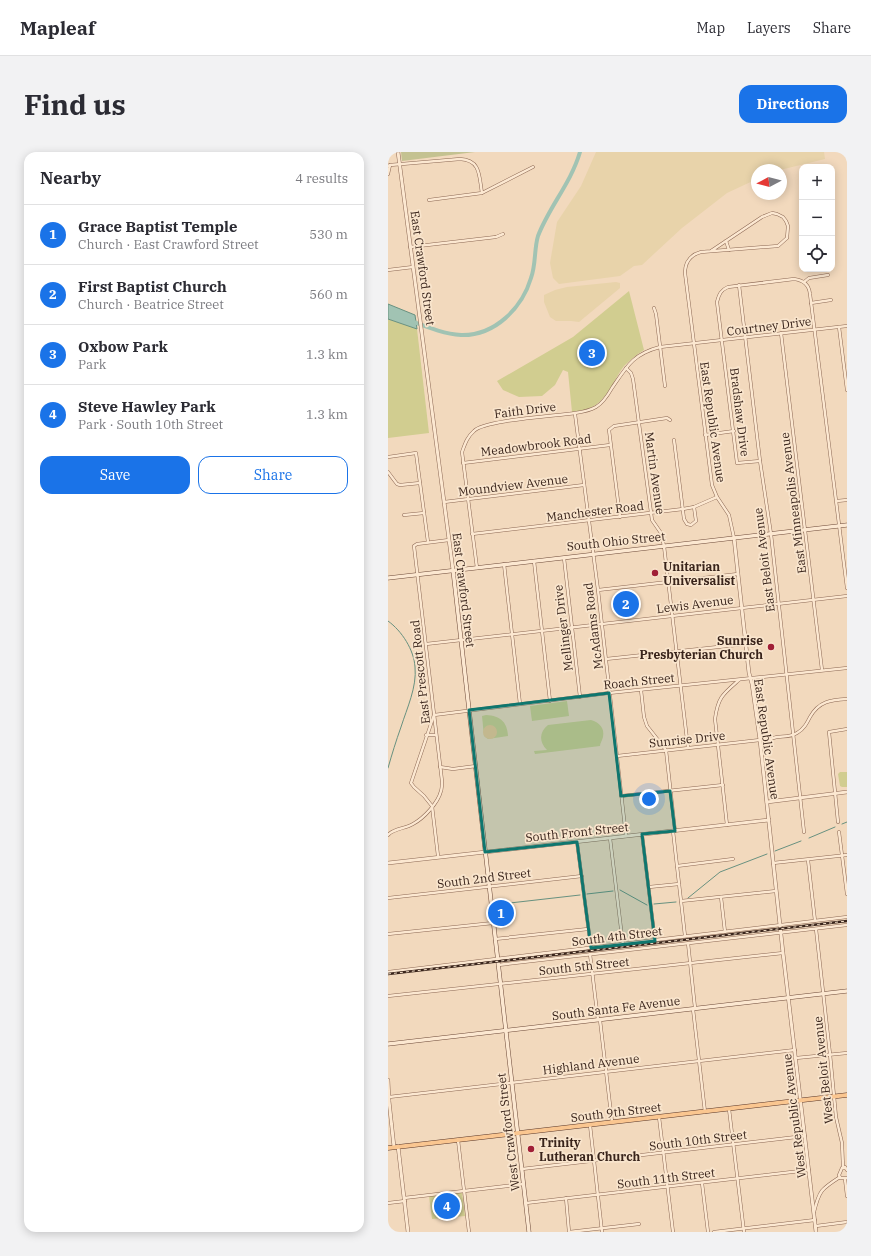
<!DOCTYPE html>
<meta charset="utf-8">
<style>
body{margin:0;font-family:"IBM Plex Serif",serif;background:#f2f2f3;color:#2b2b33}
.controls{position:absolute;right:12px;top:12px;display:grid;overflow:hidden;border-radius:8px;box-shadow:0 2px 10px #0003}
.controls button{width:36px;height:36px;display:grid;place-items:center;padding:0;border:0;border-bottom:1px solid #e1e1e2;background:#fff;color:#2b2b33;font:20px sans-serif}
.compass{position:absolute;left:363px;top:12px;width:36px;height:36px;border-radius:50%;background:#fff;box-shadow:0 2px 10px #0003;rotate:263deg}
.you{position:absolute;left:261px;top:647px;width:14px;height:14px;margin:-10px;border:3px solid #fff;border-radius:50%;background:#1a73e8;box-shadow:0 0 0 6px #1a73e833}
.badge{display:grid;place-items:center;width:26px;height:26px;border-radius:50%;background:#1a73e8;color:#fff;font-size:13px;font-weight:700}
.pin{position:absolute;translate:-50% -50%;border:2px solid #fff;box-shadow:0 1px 4px #0006}
.list{margin:0;padding:0;list-style:none}
h2{display:flex;justify-content:space-between;align-items:center;height:52px;margin:0;padding:0 16px;font-size:17px}
h2 small{font-size:13px;font-weight:400;color:#7c7c81}
.list li{display:grid;grid-template-columns:26px 1fr auto;gap:12px;align-items:center;box-sizing:border-box;height:60px;padding:0 16px;border-top:1px solid #e1e1e2}
.list b{display:block;font-size:15px;white-space:nowrap}
.list p{margin:0;font-size:13px;white-space:nowrap;color:#7c7c81}
.list em{font-size:13px;font-style:normal;color:#7c7c81}
.actions{display:flex;gap:8px;padding:12px 16px}
.actions a{flex:1;padding:9px 0;border:1px solid #1a73e8;border-radius:12px;text-align:center;font-size:14px;color:#1a73e8}
.actions .main{background:#1a73e8;color:#fff}
.icon{flex:none;width:22px;height:22px;fill:none;stroke:currentColor;stroke-width:2;stroke-linecap:round;stroke-linejoin:round}
.map{position:relative;flex:none;width:459px;height:1080px;overflow:hidden;border-radius:12px}
header{display:flex;align-items:center;gap:24px;box-sizing:border-box;height:56px;padding:0 20px;background:#fff;border-bottom:1px solid #e1e1e2}
header strong{font-size:19px}
nav{display:flex;gap:22px;margin-inline-start:auto;font-size:14px}
.intro{display:flex;align-items:center;justify-content:space-between;box-sizing:border-box;height:96px;padding:0 24px}
h1{margin:0;font-size:28px}
.button{padding:10px 18px;border-radius:12px;background:#1a73e8;color:#fff;font-size:14px;font-weight:700}
main{display:flex;gap:24px;padding:0 24px}
aside{flex:1;background:#fff;border-radius:12px;box-shadow:0 2px 10px #0003}
.map>svg:first-child{display:block}
</style>
<header>
<strong>Mapleaf</strong>
<nav><a>Map</a><a>Layers</a><a>Share</a></nav>
</header>
<div class="intro"><h1>Find us</h1><a class="button">Directions</a></div>
<main>
<aside>
<h2>Nearby<small>4 results</small></h2>
<ul class="list">
<li><span class="badge">1</span><div><b>Grace Baptist Temple</b><p>Church · East Crawford Street</p></div><em>530 m</em></li>
<li><span class="badge">2</span><div><b>First Baptist Church</b><p>Church · Beatrice Street</p></div><em>560 m</em></li>
<li><span class="badge">3</span><div><b>Oxbow Park</b><p>Park</p></div><em>1.3 km</em></li>
<li><span class="badge">4</span><div><b>Steve Hawley Park</b><p>Park · South 10th Street</p></div><em>1.3 km</em></li>
</ul>
<div class="actions"><a class="main">Save</a><a>Share</a></div>
</aside>
<div class="map">
<svg width="459" height="1080" viewBox="0 0 459 1080">
<rect width="100%" height="100%" fill="#f2d9bd"/>
<g fill="#e8d3aa">
<polygon points="208,0 436,0 437,7 392,18 369,18 369,27 339,41 294,76 254,113 246,114 232,124 171,132 165,126 162,111 169,70 193,34"/>
<polygon points="228,130 232,131 232,136 191,170 183,169 168,169 162,165 156,150 156,143 167,138 179,135"/>
</g>
<g fill="#d1cd90">
<path d="M241,139L256,198C248,203 242,208 236,214C226,227 221,245 206,254C199,258 191,259 184,260L180,220L175,218L167,233L154,244L131,245L115,238L109,229L185,185Z"/>
<polygon points="0,167 29,177 41,281 0,286"/>
<polygon points="179,549 181,564 144,569 142,554"/>
<path d="M98,563C113,564 119,570 120,584L100,587L96,584L94,564Z"/>
<path d="M203,568C211,570 217,576 215,585C214,589 212,591 212,594L147,602L146,599L159,598C151,590 151,580 160,573Z"/>
<polygon points="452,620 459,620 459,635 454,635 452,634 450,622"/>
<polygon points="74,1040 77,1064 44,1067 41,1044"/>
</g>
<circle fill="#f1c997" cx="102" cy="580" r="7"/>
<polygon fill="#c4c291" points="13,0 87,0 14,9"/>
<polygon fill="#a1c3b3" stroke="#689180" points="0,152 27,163 29,177 0,167"/>
<g fill="none" stroke-linecap="round" stroke-linejoin="round">
<g stroke="#689180" stroke-width="1">
<path d="M0,469C14,479 26,498 27,515C29,535 19,556 13,575C8,589 4,602 0,616"/>
<polyline points="454,672 459,670"/>
<polyline points="421,686 447,675"/>
<polyline points="387,699 413,689"/>
<polyline points="232,738 259,753"/>
<polyline points="199,742 225,739"/>
<polyline points="300,746 332,720 379,702"/>
<polyline points="122,751 192,743"/>
<polyline points="266,752 288,750"/>
</g>
<path stroke="#a1c3b3" stroke-width="4" d="M23,169C39,175 56,182 73,183C107,184 134,156 143,126C148,113 146,97 150,84C161,55 183,31 192,0"/>
<g stroke="#8c6854" stroke-width="3.5">
<g id="minor">
<path d="M2,13L72,7C93,8 91,24 94,41"/>
<polyline points="0,14 2,13 0,22"/>
<polyline points="41,48 94,41 145,15"/>
<polyline points="338,89 341,98"/>
<polyline points="22,95 108,85 115,82"/>
<path d="M323,99L374,65L384,61L389,62L395,65L398,69L400,74L399,86L390,94L313,100C302,103 297,110 297,121L324,333L329,345L341,363L346,386"/>
<polyline points="0,118 25,115"/>
<polyline points="416,130 421,126 440,123"/>
<polyline points="351,133 372,309 383,382 416,680"/>
<polyline points="423,151 443,148"/>
<polyline points="266,156 268,162 277,234"/>
<polyline points="451,175 459,238"/>
<polyline points="393,181 434,518"/>
<polyline points="238,216 243,221 245,227 264,368 273,381 276,394 300,596"/>
<polyline points="187,262 210,438 238,684"/>
<polyline points="317,283 346,279"/>
<polyline points="286,288 296,367 299,372 303,373 308,369 306,355"/>
<polyline points="0,305 28,301 40,390"/>
<path d="M372,309L349,311L329,150C331,142 333,138 340,135L406,127C415,128 421,132 422,142L459,436"/>
<polyline points="75,311 222,293"/>
<polyline points="0,320 9,332 12,333 32,331"/>
<polyline points="449,349 459,348"/>
<polyline points="56,350 196,333"/>
<polyline points="16,363 36,361"/>
<polyline points="232,365 221,278 226,274 279,266 282,268"/>
<polyline points="84,382 295,357 306,355 329,345"/>
<polyline points="176,406 192,545"/>
<polyline points="146,409 162,549"/>
<polyline points="116,412 132,552"/>
<path d="M89,416L74,300C77,292 79,285 86,279C96,268 168,264 187,261C194,260 201,259 208,255C215,251 220,243 224,236C239,214 245,202 272,195L459,174"/>
<polyline points="210,438 350,422"/>
<polyline points="38,492 459,444"/>
<polyline points="218,507 358,492"/>
<polyline points="253,538 256,565 259,574 278,598 287,679"/>
<polyline points="38,583 48,583"/>
<path d="M373,595C388,578 396,589 409,581C416,577 419,571 422,565C431,549 443,548 459,547"/>
<polyline points="229,604 372,588"/>
<polyline points="52,615 65,617 88,614"/>
<polyline points="233,644 335,633"/>
<polyline points="450,670 441,580 459,577"/>
<path d="M339,673L327,567C330,545 335,542 351,528"/>
<polyline points="285,679 297,784"/>
<polyline points="451,680 459,742"/>
<polyline points="254,682 267,789"/>
<path d="M0,683C6,676 17,677 25,672C36,666 50,651 53,639C54,636 54,632 54,629L26,394L29,392L61,388"/>
<polyline points="222,686 235,793"/>
<polyline points="189,690 203,796"/>
<polyline points="50,704 44,654 36,644 26,635 23,631 46,563 221,541 459,516"/>
<polyline points="420,708 427,769"/>
<polyline points="385,711 459,703"/>
<polyline points="289,714 345,707"/>
<polyline points="261,735 291,732"/>
<polyline points="333,745 337,780"/>
<polyline points="0,746 194,724"/>
<polyline points="293,749 388,739"/>
<polyline points="428,777 442,902 448,965 454,991 455,1015"/>
<polyline points="0,782 105,771"/>
<polyline points="107,787 200,777"/>
<polyline points="300,791 307,856"/>
<polyline points="202,802 210,868"/>
<polyline points="110,813 459,773"/>
<polyline points="0,820 459,765"/>
<polyline points="0,844 395,801"/>
<polyline points="305,857 317,960"/>
<polyline points="212,868 224,970"/>
<polyline points="408,906 459,901"/>
<polyline points="1,945 407,898"/>
<polyline points="341,957 356,1080"/>
<polyline points="271,965 285,1080"/>
<polyline points="202,973 214,1080"/>
<polyline points="70,988 81,1080"/>
<polyline points="134,1017 417,984"/>
<polyline points="459,1018 457,1015 454,1016 451,1023 452,1026 459,1026"/>
<polyline points="457,1027 459,1044"/>
<polyline points="314,1031 320,1080"/>
<polyline points="16,1046 136,1032"/>
<polyline points="178,1046 181,1080"/>
<polyline points="0,1051 17,1049"/>
<polyline points="138,1051 421,1018"/>
<path d="M426,1060C431,1039 433,1037 452,1025"/>
<polyline points="428,1074 459,1070"/>
<polyline points="181,1080 251,1072"/>
<polyline points="326,1080 427,1068"/>
</g>
</g>
<g stroke="#8c6854" stroke-width="4">
<g id="tertiary">
<polyline points="10,0 65,418"/>
<polyline points="346,386 361,521 364,532 372,588 395,801 428,1080"/>
<polyline points="379,650 459,640"/>
<polyline points="0,711 381,668"/>
<polyline points="0,928 1,949 6,995"/>
<polyline points="10,994 20,1080"/>
</g>
</g>
<g stroke="#6d4938" stroke-width="4.5">
<g id="secondary">
<polyline points="65,418 141,1080"/>
<polyline points="0,426 459,373"/>
<polyline points="0,892 459,839"/>
</g>
</g>
<g stroke="#59372a" stroke-width="5">
<polyline id="primary" points="0,996 459,943"/>
</g>
<use href="#minor" stroke="#fce8d1" stroke-width="2.5"/>
<use href="#tertiary" stroke="#fce8d1" stroke-width="3"/>
<use href="#secondary" stroke="#fce8d1" stroke-width="3.5"/>
<use href="#primary" stroke="#fac690" stroke-width="4"/>
<g stroke="#39241b" stroke-width="2.5">
<polyline id="rail" points="0,822 459,769"/>
</g>
<use href="#rail" stroke="#f9e5cd" stroke-width="1" stroke-dasharray="3" stroke-linecap="butt"/>
</g>
<path fill="#0f766e" fill-opacity="0.2" stroke="#0f766e" stroke-width="3" stroke-linejoin="round" d="M221,541L233,644L282,639L287,679L254,682L267,789L203,796L189,690L97,700L81,558Z"/>
<g fill="#a01f36" stroke="#f9e5cd" stroke-width="1.5">
<circle cx="267" cy="421" r="4"/>
<circle cx="383" cy="495" r="4"/>
<circle cx="143" cy="997" r="4"/>
</g>
<g text-anchor="middle" dominant-baseline="central" stroke-width="3.5" stroke-linejoin="round" paint-order="stroke">
<g font-size="12" fill="#39241b" stroke="#f9e5cd">
<text transform="translate(35 116) rotate(82)">East Crawford Street</text>
<text transform="translate(381 174) rotate(-7)">Courtney Drive</text>
<text transform="translate(137 258) rotate(-7)">Faith Drive</text>
<text transform="translate(352 260) rotate(83)">Bradshaw Drive</text>
<text transform="translate(325 270) rotate(82)">East Republic Avenue</text>
<text transform="translate(148 293) rotate(-7)">Meadowbrook Road</text>
<text transform="translate(267 321) rotate(82)">Martin Avenue</text>
<text transform="translate(125 333) rotate(-7)">Moundview Avenue</text>
<text transform="translate(405 351) rotate(-97)">East Minneapolis Avenue</text>
<text transform="translate(207 359) rotate(-7)">Manchester Road</text>
<text transform="translate(228 389) rotate(-6)">South Ohio Street</text>
<text transform="translate(376 408) rotate(-97)">East Beloit Avenue</text>
<text transform="translate(76 438) rotate(83)">East Crawford Street</text>
<text transform="translate(307 452) rotate(-7)">Lewis Avenue</text>
<text transform="translate(205 474) rotate(-97)">McAdams Road</text>
<text transform="translate(175 476) rotate(-97)">Mellinger Drive</text>
<text transform="translate(32 520) rotate(-96)">East Prescott Road</text>
<text transform="translate(251 529) rotate(-6)">Roach Street</text>
<text transform="translate(299 587) rotate(-6)">Sunrise Drive</text>
<text transform="translate(379 587) rotate(82)">East Republic Avenue</text>
<text transform="translate(189 680) rotate(-6)">South Front Street</text>
<text transform="translate(96 726) rotate(-7)">South 2nd Street</text>
<text transform="translate(229 784) rotate(-7)">South 4th Street</text>
<text transform="translate(196 814) rotate(-6)">South 5th Street</text>
<text transform="translate(228 856) rotate(-7)">South Santa Fe Avenue</text>
<text transform="translate(203 912) rotate(-7)">Highland Avenue</text>
<text transform="translate(435 918) rotate(-96)">West Beloit Avenue</text>
<text transform="translate(228 960) rotate(-7)">South 9th Street</text>
<text transform="translate(406 964) rotate(-97)">West Republic Avenue</text>
<text transform="translate(120 980) rotate(-97)">West Crawford Street</text>
<text transform="translate(310 988) rotate(-7)">South 10th Street</text>
<text transform="translate(278 1026) rotate(-7)">South 11th Street</text>
</g>
<g font-size="12" font-weight="bold" fill="#39241b" stroke="#f9e5cd" text-anchor="start">
<text x="275" y="414">Unitarian<tspan x="275" dy="14">Universalist</tspan></text>
<text x="375" y="488" text-anchor="end">Sunrise<tspan x="375" dy="14">Presbyterian Church</tspan></text>
<text x="151" y="990">Trinity<tspan x="151" dy="14">Lutheran Church</tspan></text>
</g>
</g>
</svg>
<div class="controls">
<button>+</button>
<button>−</button>
<button><svg class="icon" aria-label="locate" viewBox="0 0 24 24"><circle cx="12" cy="12" r="6"/><path d="M12 2v4M12 18v4M2 12h4M18 12h4"/></svg></button>
</div>
<svg class="compass" viewBox="-18 -18 36 36"><path d="M0-13l5 13h-10z" fill="#e53935"/><path d="M0 13l5-13h-10z" fill="#7c7c81"/></svg>
<div class="you"></div>
<div class="pin badge" style="left:113px;top:761px">1</div>
<div class="pin badge" style="left:238px;top:452px">2</div>
<div class="pin badge" style="left:204px;top:201px">3</div>
<div class="pin badge" style="left:59px;top:1054px">4</div>
</div>
</main>
